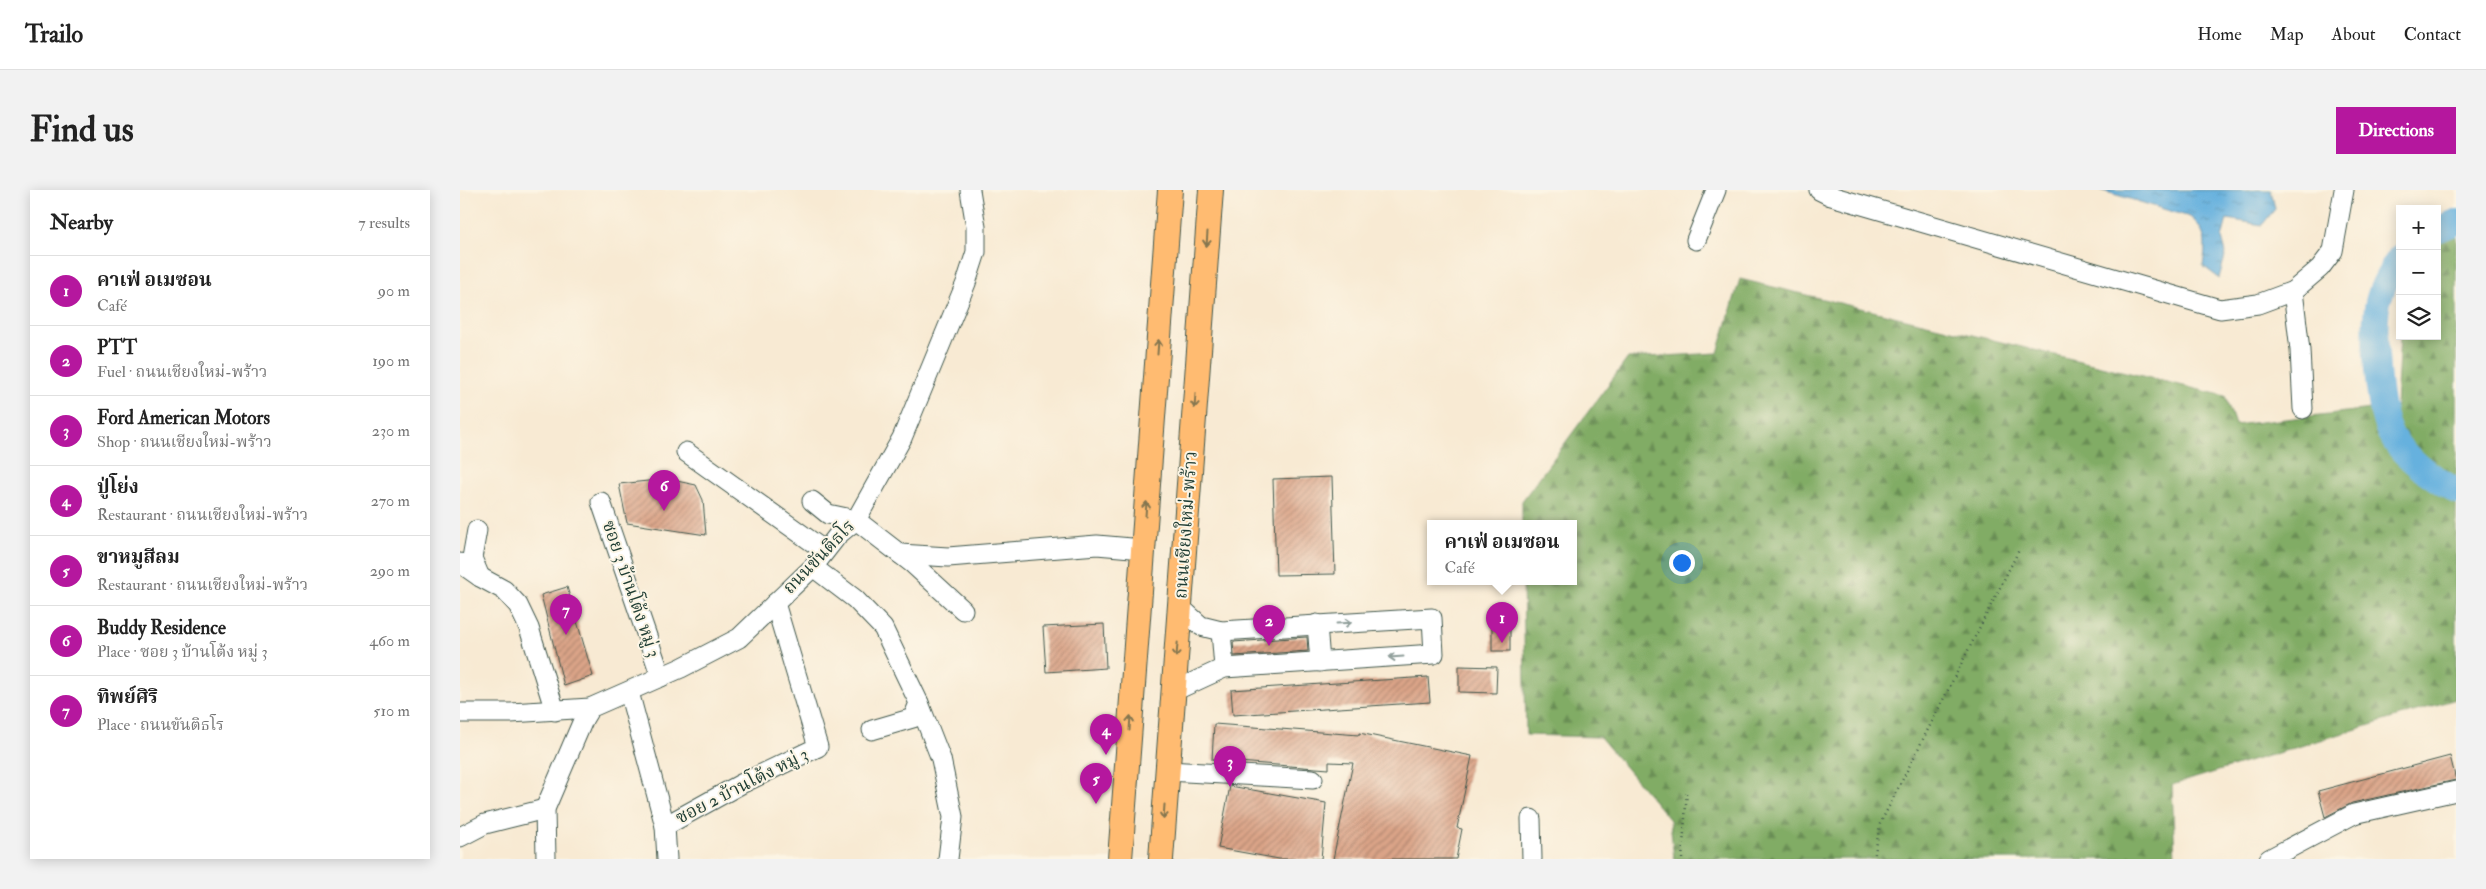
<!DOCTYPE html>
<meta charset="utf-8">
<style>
body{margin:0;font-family:"IM FELL Double Pica","Noto Serif Thai",serif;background:#f2f2f2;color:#222}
.controls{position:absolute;right:15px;top:15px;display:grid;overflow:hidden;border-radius:0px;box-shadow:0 2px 12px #0003}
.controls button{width:45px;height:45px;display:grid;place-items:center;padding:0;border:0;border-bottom:1px solid #e0e0e0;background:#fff;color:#222;font:25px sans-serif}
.you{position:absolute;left:1221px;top:372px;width:18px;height:18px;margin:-12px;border:4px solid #fff;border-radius:50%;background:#1a73e8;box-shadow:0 0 0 8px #1a73e833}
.badge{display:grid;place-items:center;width:32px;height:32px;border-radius:50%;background:#b5179e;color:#fff;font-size:16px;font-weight:700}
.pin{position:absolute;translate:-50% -41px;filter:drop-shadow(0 1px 2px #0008)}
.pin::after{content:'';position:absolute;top:26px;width:18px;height:15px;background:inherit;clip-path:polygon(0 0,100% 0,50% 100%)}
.popup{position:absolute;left:967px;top:330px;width:150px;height:65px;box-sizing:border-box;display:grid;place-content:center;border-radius:0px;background:#fff;filter:drop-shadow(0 1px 4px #0005);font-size:16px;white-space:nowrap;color:#767676}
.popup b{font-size:19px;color:#222}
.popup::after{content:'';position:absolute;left:50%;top:100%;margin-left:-10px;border:10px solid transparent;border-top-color:#fff}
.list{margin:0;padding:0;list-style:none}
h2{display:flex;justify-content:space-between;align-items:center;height:65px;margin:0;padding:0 20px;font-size:21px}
h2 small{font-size:16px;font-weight:400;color:#767676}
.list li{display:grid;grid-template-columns:32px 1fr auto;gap:15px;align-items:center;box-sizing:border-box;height:70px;padding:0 20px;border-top:1px solid #e0e0e0}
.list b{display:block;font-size:19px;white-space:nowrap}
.list p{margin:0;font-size:16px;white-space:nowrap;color:#767676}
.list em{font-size:16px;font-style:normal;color:#767676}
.icon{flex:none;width:28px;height:28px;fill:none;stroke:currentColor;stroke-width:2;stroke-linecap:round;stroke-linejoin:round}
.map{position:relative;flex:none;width:1996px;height:669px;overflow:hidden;border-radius:0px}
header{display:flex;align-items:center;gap:30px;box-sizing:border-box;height:70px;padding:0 25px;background:#fff;border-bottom:1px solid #e0e0e0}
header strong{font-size:24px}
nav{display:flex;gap:28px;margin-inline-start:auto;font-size:18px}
.intro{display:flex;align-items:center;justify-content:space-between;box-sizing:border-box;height:120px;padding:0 30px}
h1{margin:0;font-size:35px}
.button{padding:12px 22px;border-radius:0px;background:#b5179e;color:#fff;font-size:18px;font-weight:700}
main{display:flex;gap:30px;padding:0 30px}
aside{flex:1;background:#fff;border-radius:0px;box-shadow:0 2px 12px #0003}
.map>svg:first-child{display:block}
</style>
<header>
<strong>Trailo</strong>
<nav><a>Home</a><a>Map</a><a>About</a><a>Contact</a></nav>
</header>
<div class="intro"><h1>Find us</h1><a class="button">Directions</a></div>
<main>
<aside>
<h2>Nearby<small>7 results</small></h2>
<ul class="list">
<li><span class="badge">1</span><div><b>คาเฟ่ อเมซอน</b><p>Café</p></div><em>90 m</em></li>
<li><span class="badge">2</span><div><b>PTT</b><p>Fuel · ถนนเชียงใหม่-พร้าว</p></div><em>190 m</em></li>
<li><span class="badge">3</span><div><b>Ford American Motors</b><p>Shop · ถนนเชียงใหม่-พร้าว</p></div><em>230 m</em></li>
<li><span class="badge">4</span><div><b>ปู่โย่ง</b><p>Restaurant · ถนนเชียงใหม่-พร้าว</p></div><em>270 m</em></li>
<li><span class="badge">5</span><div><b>ขาหมูสีลม</b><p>Restaurant · ถนนเชียงใหม่-พร้าว</p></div><em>290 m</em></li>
<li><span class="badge">6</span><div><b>Buddy Residence</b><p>Place · ซอย 3 บ้านโต้ง หมู่ 3</p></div><em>460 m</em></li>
<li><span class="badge">7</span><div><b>ทิพย์ศิริ</b><p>Place · ถนนขันติธโร</p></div><em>510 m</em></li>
</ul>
</aside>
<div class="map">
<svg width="1996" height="669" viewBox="0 0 1996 669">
<defs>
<pattern id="forest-firs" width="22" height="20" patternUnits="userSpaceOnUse" patternTransform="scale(1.25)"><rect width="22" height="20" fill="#81ac65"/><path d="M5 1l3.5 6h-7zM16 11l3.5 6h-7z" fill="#698d54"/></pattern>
<pattern id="water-ripples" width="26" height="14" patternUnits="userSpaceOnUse" patternTransform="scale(1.25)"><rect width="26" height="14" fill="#66b1de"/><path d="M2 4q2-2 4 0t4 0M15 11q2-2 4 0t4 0" fill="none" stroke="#5391b5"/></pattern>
<pattern id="building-hatch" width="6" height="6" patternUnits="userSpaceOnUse" patternTransform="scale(1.25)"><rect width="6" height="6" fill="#dba488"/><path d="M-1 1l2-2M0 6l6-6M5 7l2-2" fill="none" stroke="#b18770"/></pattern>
</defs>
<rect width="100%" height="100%" fill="#fcf5e5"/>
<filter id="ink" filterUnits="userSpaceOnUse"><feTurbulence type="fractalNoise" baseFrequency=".02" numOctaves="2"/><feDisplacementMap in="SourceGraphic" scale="10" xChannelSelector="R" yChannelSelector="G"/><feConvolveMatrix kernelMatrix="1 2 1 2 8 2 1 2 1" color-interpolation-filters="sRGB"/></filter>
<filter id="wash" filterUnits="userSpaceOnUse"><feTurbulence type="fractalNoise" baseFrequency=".0096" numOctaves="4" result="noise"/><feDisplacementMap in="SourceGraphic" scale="20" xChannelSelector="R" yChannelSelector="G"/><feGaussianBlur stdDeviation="1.12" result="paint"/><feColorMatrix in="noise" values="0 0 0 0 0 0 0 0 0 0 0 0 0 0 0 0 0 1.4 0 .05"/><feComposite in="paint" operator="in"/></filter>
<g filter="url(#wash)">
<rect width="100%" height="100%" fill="#f8ead3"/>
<polygon fill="url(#forest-firs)" stroke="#50744c" points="1996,42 1996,509 1712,595 1715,669 1214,669 1210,630 1140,547 1066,545 1063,392 1113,392 1113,334 1062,334 1062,311 1168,168 1258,163 1280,89 1765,206 1775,235 1936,216 1940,146 1977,146 1977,50 1981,46"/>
<path fill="url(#water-ripples)" stroke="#427789" d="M1640,0H1811L1815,19L1802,35L1767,29L1762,48L1766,63L1759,88L1743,76C1746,55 1748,41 1730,27Z"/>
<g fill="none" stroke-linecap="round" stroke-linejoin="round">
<g stroke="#66b1de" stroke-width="26">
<polyline points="1977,40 1996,32"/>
<path d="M1940,67C1931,81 1922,95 1918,112C1912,139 1917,224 1932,247C1947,271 1973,287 1996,301"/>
</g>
</g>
<g id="blocks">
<g fill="url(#building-hatch)">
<polygon points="872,287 875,384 816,385 813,289"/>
<polygon points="207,289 236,295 243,310 246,345 167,333 159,294"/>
<polygon points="107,397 133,486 104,496 81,405"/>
<rect x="1032" y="422" width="18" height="39"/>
<polygon points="644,434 646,478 586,482 583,437"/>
<polygon points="847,447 848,461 774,466 773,452"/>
<polygon points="999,476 1037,477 1036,503 999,502"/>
<polygon points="968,487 970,512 773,525 771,500"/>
<polygon points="754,534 899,545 899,543 1012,566 997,638 1002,639 996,669 873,669 893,573 869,572 869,579 752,570"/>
<polygon points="1990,566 1996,590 1892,613 1865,627 1858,601"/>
<polygon points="770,596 866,613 861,669 819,669 758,658"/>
</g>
</g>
</g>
<g filter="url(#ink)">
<use href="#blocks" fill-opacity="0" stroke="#40574c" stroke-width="1"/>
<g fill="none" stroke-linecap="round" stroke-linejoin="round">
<g stroke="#40574c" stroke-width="21">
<g id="minor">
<polyline points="1359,0 1371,6 1760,119 1798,114 1833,101 1860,78 1873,61 1884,0"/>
<polyline points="1236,50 1256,0"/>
<polyline points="1833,101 1840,160 1843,219"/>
<polyline points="226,262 365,361"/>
<polyline points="352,311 368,324 396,330 453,374 503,420"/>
<polyline points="141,312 201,487"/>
<polyline points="17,340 12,368 20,387"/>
<polyline points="440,364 488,367 637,355 683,359"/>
<polyline points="0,373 20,387 44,400 58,415 69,438 95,521"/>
<polyline points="353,377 395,409 423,438 459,513 453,528 412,540"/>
<polyline points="857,434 860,472"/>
<polyline points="761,441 764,478"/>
<polyline points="714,501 764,478 974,464 972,428 761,441 741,436 720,417"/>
<polyline points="169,502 205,636 207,669"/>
<polyline points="459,513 481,569 493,627 488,669"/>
<polyline points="0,523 51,523 130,518 221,478 279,448 353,377 378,345 396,330 442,248 506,93 516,62 516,37 510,0"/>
<polyline points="707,581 853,589"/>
<polyline points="1071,629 1072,669"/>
<polyline points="205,636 281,594 358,557 315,413"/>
<polyline points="0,647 25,634 85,619"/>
<polyline points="86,669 85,619 124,528 130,518"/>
<polyline points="1809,669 1894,624 1996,601"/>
</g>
</g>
<g stroke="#40574c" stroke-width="26">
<g id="major">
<polyline points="660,669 710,0"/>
<polyline points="701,669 751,0"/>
</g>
</g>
<g stroke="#40574c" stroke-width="2.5" stroke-dasharray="1 4" stroke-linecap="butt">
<polyline points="1222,669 1227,601"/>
<polyline points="1414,669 1420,634 1560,358"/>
</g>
<use href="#minor" stroke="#fff" stroke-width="19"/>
<use href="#major" stroke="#ffbb71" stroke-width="24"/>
</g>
<defs><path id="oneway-shaft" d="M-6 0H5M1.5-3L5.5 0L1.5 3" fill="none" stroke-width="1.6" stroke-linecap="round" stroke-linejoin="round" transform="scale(1.25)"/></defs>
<g stroke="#84764f">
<use href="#oneway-shaft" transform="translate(747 49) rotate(94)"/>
<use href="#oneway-shaft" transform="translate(698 157) rotate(-86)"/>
<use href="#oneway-shaft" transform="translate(735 211) rotate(94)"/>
<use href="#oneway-shaft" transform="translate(686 319) rotate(-86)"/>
<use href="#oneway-shaft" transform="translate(717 460) rotate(95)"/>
<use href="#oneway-shaft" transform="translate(670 533) rotate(-86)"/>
<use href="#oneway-shaft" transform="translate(704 622) rotate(94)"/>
</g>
<g stroke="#8f9e9a">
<use href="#oneway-shaft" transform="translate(884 433) rotate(-3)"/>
<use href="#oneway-shaft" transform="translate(936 467) rotate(176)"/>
</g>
</g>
<g text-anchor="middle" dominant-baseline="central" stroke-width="4" stroke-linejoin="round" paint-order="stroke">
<g font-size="18" fill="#1f3d34" stroke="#fcf5e5">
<text transform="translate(726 335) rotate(-86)">ถนนเชียงใหม่-พร้าว</text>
<text transform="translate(359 367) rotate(-46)">ถนนขันติธโร</text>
<text transform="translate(171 399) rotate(71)">ซอย 3 บ้านโต้ง หมู่ 3</text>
<text transform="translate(282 596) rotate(-27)">ซอย 2 บ้านโต้ง หมู่ 3</text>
</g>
</g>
</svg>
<div class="controls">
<button>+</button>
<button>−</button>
<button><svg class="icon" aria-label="layers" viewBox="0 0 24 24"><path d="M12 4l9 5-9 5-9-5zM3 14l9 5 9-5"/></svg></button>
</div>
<div class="you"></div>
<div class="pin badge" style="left:1042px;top:453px">1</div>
<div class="popup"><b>คาเฟ่ อเมซอน</b>Café</div>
<div class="pin badge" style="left:809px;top:456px">2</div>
<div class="pin badge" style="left:770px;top:597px">3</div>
<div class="pin badge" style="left:646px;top:565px">4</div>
<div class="pin badge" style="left:636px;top:614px">5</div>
<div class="pin badge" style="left:204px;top:321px">6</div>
<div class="pin badge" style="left:106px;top:445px">7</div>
</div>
</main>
